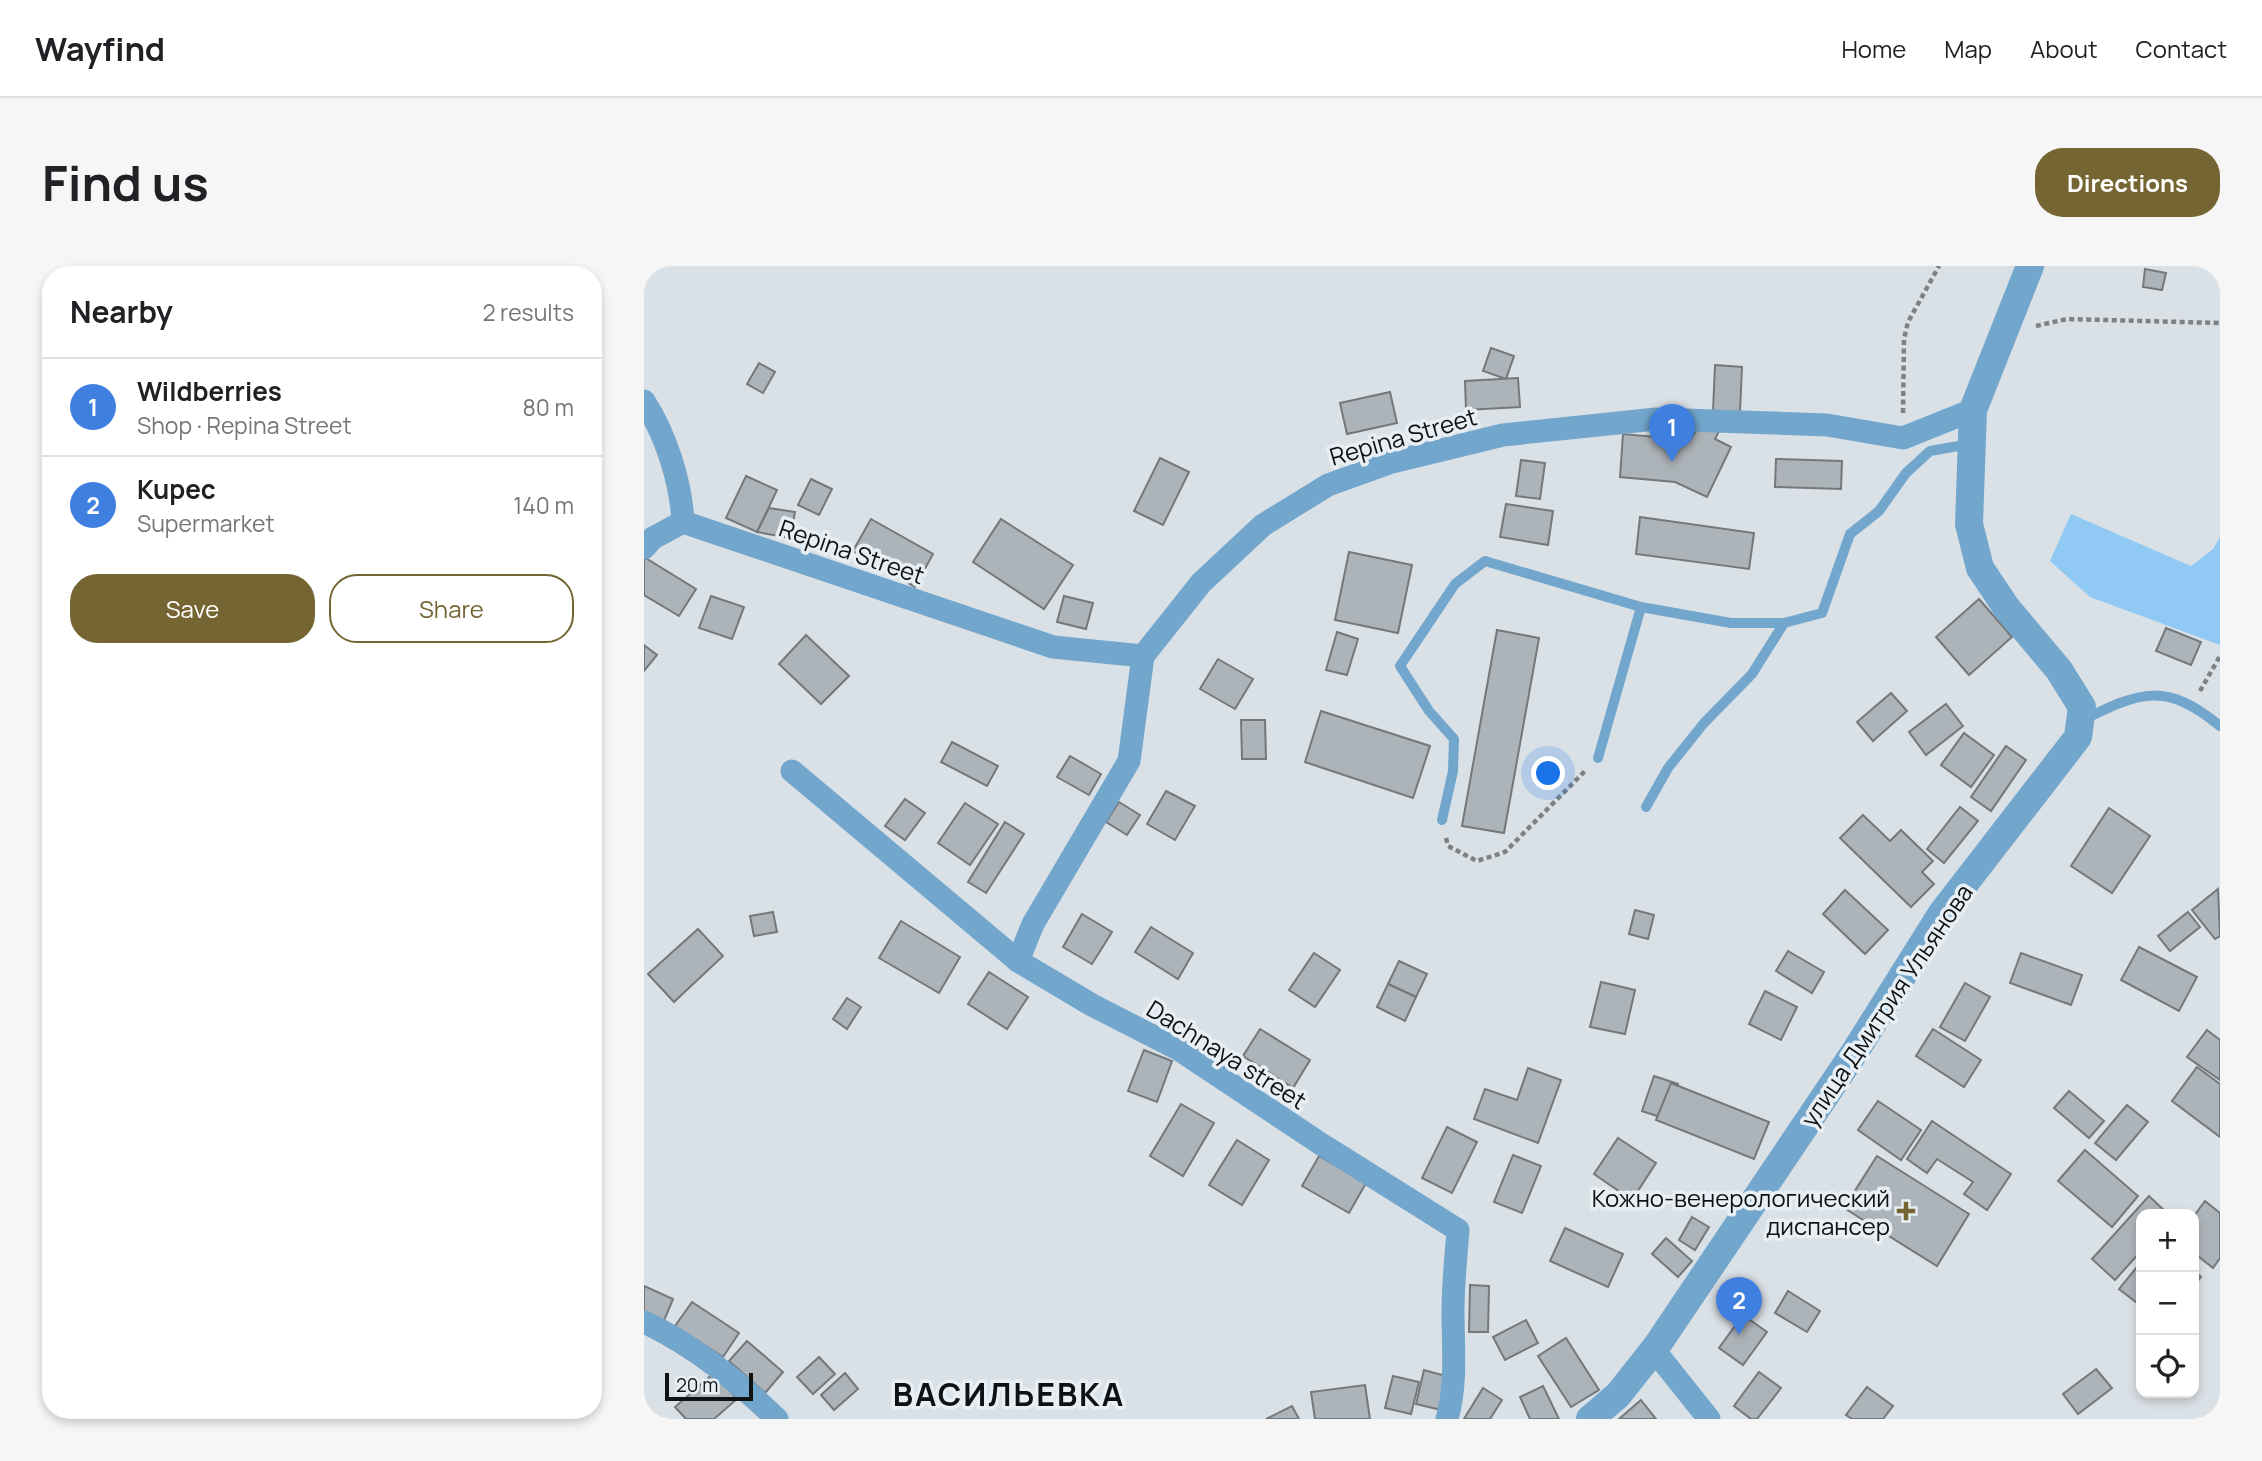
<!DOCTYPE html>
<meta charset="utf-8">
<style>
body{margin:0;font-family:Manrope,sans-serif;background:#f6f6f6;color:#202124}
.controls{position:absolute;right:21px;bottom:21px;display:grid;overflow:hidden;border-radius:14px;box-shadow:0 4px 10px #0003}
.controls button{width:63px;height:63px;display:grid;place-items:center;padding:0;border:0;border-bottom:2px solid #e0e0e0;background:#fff;color:#202124;font:35px sans-serif}
.scale{position:absolute;left:21px;bottom:18px;width:88px;box-sizing:border-box;padding-left:7px;border:4px solid #0f1213;border-top:0;font-size:19px;line-height:24px;white-space:nowrap;color:#0f1213;-webkit-text-stroke:5px #e7eef4;paint-order:stroke}
.you{position:absolute;left:905px;top:508px;width:24px;height:24px;margin:-18px;border:5px solid #fff;border-radius:50%;background:#1a73e8;box-shadow:0 0 0 10px #1a73e833}
.badge{display:grid;place-items:center;width:46px;height:46px;border-radius:50%;background:#756533;color:#fff;font-size:23px;font-weight:700}
.pin{position:absolute;translate:-50% -58px;filter:drop-shadow(0 2px 4px #0008)}
.pin::after{content:'';position:absolute;top:37px;width:24px;height:21px;background:inherit;clip-path:polygon(0 0,100% 0,50% 100%)}
.list{margin:0;padding:0;list-style:none}
h2{display:flex;justify-content:space-between;align-items:center;height:91px;margin:0;padding:0 28px;font-size:30px}
h2 small{font-size:23px;font-weight:400;color:#757577}
.list li{display:grid;grid-template-columns:46px 1fr auto;gap:21px;align-items:center;box-sizing:border-box;height:98px;padding:0 28px;border-top:2px solid #e0e0e0}
.list b{display:block;font-size:26px;white-space:nowrap}
.list p{margin:0;font-size:23px;white-space:nowrap;color:#757577}
.list em{font-size:23px;font-style:normal;color:#757577}
.actions{display:flex;gap:14px;padding:21px 28px}
.actions a{flex:1;padding:16px 0;border:2px solid #756533;border-radius:28px;text-align:center;font-size:24px;color:#756533}
.actions .main{background:#756533;color:#fff}
.icon{flex:none;width:38px;height:38px;fill:none;stroke:currentColor;stroke-width:2;stroke-linecap:round;stroke-linejoin:round}
.map{position:relative;flex:none;width:1576px;height:1153px;overflow:hidden;border-radius:28px}
header{display:flex;align-items:center;gap:42px;box-sizing:border-box;height:98px;padding:0 35px;background:#fff;border-bottom:2px solid #e0e0e0}
header strong{font-size:33px}
nav{display:flex;gap:38px;margin-inline-start:auto;font-size:24px}
.intro{display:flex;align-items:center;justify-content:space-between;box-sizing:border-box;height:168px;padding:0 42px}
h1{margin:0;font-size:49px}
.button{padding:18px 32px;border-radius:28px;background:#756533;color:#fff;font-size:24px;font-weight:700}
main{display:flex;gap:42px;padding:0 42px}
aside{flex:1;background:#fff;border-radius:28px;box-shadow:0 4px 10px #0003}
.map>svg:first-child{display:block}
</style>
<header>
<strong>Wayfind</strong>
<nav><a>Home</a><a>Map</a><a>About</a><a>Contact</a></nav>
</header>
<div class="intro"><h1>Find us</h1><a class="button">Directions</a></div>
<main>
<aside>
<h2>Nearby<small>2 results</small></h2>
<ul class="list">
<li><span class="badge" style="background:#3f7fe0">1</span><div><b>Wildberries</b><p>Shop · Repina Street</p></div><em>80 m</em></li>
<li><span class="badge" style="background:#3f7fe0">2</span><div><b>Kupec</b><p>Supermarket</p></div><em>140 m</em></li>
</ul>
<div class="actions"><a class="main">Save</a><a>Share</a></div>
</aside>
<div class="map">
<svg width="1576" height="1153" viewBox="0 0 1576 1153">
<rect width="100%" height="100%" fill="#dae1e6"/>
<polygon fill="#91c9f5" points="1427,248 1547,300 1569,283 1576,271 1576,379 1446,331 1406,295"/>
<g fill="#adb4b9" stroke="#72787c" stroke-width="2">
<polygon points="1501,3 1522,7 1518,24 1499,21"/>
<polygon points="847,82 870,90 862,113 839,105"/>
<polygon points="115,97 131,106 119,127 103,118"/>
<polygon points="1071,99 1098,101 1096,146 1069,145"/>
<polygon points="874,112 876,141 822,144 821,115"/>
<polygon points="746,126 753,157 703,168 696,137"/>
<polygon points="1054,161 1077,161 1071,173 1087,181 1063,231 1031,216 976,211 979,168 1046,174"/>
<polygon points="516,192 545,206 519,259 490,245"/>
<polygon points="1132,193 1198,195 1197,223 1131,221"/>
<polygon points="877,194 901,197 896,233 872,230"/>
<polygon points="102,210 133,224 113,266 82,252"/>
<polygon points="167,213 188,223 175,249 154,239"/>
<polygon points="862,238 909,245 904,279 856,271"/>
<polygon points="125,242 151,246 146,272 113,266"/>
<polygon points="996,251 1110,267 1105,303 992,288"/>
<polygon points="227,253 289,288 271,321 209,285"/>
<polygon points="357,253 429,299 400,343 329,296"/>
<polygon points="705,286 768,299 754,367 691,354"/>
<polygon points="0,291 52,323 35,350 0,329"/>
<polygon points="67,330 100,341 88,373 55,362"/>
<polygon points="420,330 449,337 442,363 413,356"/>
<polygon points="1335,333 1368,371 1325,409 1292,371"/>
<polygon points="1522,362 1557,376 1547,399 1512,385"/>
<polygon points="853,364 895,372 860,567 818,560"/>
<polygon points="693,366 714,373 703,409 682,404"/>
<polygon points="162,369 205,410 177,438 135,398"/>
<polygon points="0,379 13,389 0,405"/>
<polygon points="574,393 609,413 591,443 556,423"/>
<polygon points="1247,427 1263,445 1229,475 1213,456"/>
<polygon points="1302,438 1319,460 1282,489 1265,466"/>
<polygon points="677,445 786,480 769,532 661,496"/>
<polygon points="597,454 621,454 622,493 598,493"/>
<polygon points="1320,467 1350,489 1327,521 1297,499"/>
<polygon points="308,476 354,500 343,520 297,496"/>
<polygon points="1362,480 1382,494 1347,545 1327,531"/>
<polygon points="426,490 457,508 445,529 413,511"/>
<polygon points="522,525 551,540 531,574 503,558"/>
<polygon points="261,533 281,547 261,574 241,560"/>
<polygon points="475,536 496,549 483,569 462,556"/>
<polygon points="321,537 354,558 326,599 294,577"/>
<polygon points="1316,541 1334,555 1300,597 1283,583"/>
<polygon points="1465,542 1506,570 1468,627 1427,600"/>
<polygon points="1219,549 1246,575 1257,564 1289,595 1278,606 1290,618 1267,641 1196,572"/>
<polygon points="361,556 380,568 342,627 324,616"/>
<polygon points="1574,623 1576,670 1571,673 1548,644"/>
<polygon points="1201,624 1244,664 1221,688 1179,648"/>
<polygon points="991,644 1010,649 1004,673 985,668"/>
<polygon points="129,646 133,666 110,670 106,650"/>
<polygon points="1544,646 1556,661 1526,685 1514,670"/>
<polygon points="438,648 468,666 448,698 419,681"/>
<polygon points="257,655 316,691 295,727 235,692"/>
<polygon points="507,661 549,687 534,713 491,686"/>
<polygon points="54,663 79,690 30,736 4,708"/>
<polygon points="1495,681 1553,711 1535,745 1477,714"/>
<polygon points="1144,685 1180,706 1168,727 1132,705"/>
<polygon points="670,687 696,704 671,741 645,724"/>
<polygon points="1377,687 1438,709 1427,739 1366,717"/>
<polygon points="755,695 783,708 772,731 744,718"/>
<polygon points="345,706 384,731 363,763 324,738"/>
<polygon points="957,716 991,724 981,768 946,761"/>
<polygon points="1321,717 1346,731 1321,775 1296,761"/>
<polygon points="744,718 772,731 761,755 733,741"/>
<polygon points="1121,725 1153,741 1137,774 1105,758"/>
<polygon points="203,732 217,741 203,763 189,753"/>
<polygon points="616,763 666,794 649,822 599,790"/>
<polygon points="1289,763 1337,794 1320,821 1272,790"/>
<polygon points="1563,764 1576,774 1576,814 1543,791"/>
<polygon points="500,784 528,795 513,836 484,825"/>
<polygon points="1553,801 1576,818 1576,871 1528,835"/>
<polygon points="884,802 917,814 894,877 830,853 841,823 873,834"/>
<polygon points="1010,810 1034,818 1022,853 998,845"/>
<polygon points="1027,817 1125,856 1110,893 1012,854"/>
<polygon points="1425,825 1460,855 1445,872 1410,842"/>
<polygon points="1234,835 1277,864 1257,894 1214,864"/>
<polygon points="537,838 570,857 539,910 506,890"/>
<polygon points="1483,839 1504,856 1472,894 1451,877"/>
<polygon points="1288,855 1367,908 1343,944 1320,928 1329,916 1293,893 1283,907 1263,893"/>
<polygon points="803,861 833,876 808,927 778,912"/>
<polygon points="974,872 1012,897 988,934 950,908"/>
<polygon points="593,874 625,894 598,939 565,919"/>
<polygon points="1441,884 1494,930 1468,961 1414,915"/>
<polygon points="869,889 897,900 878,947 850,936"/>
<polygon points="675,890 722,917 705,947 658,920"/>
<polygon points="1233,890 1325,948 1293,1000 1200,942"/>
<polygon points="1505,930 1524,948 1497,948 1497,985 1471,1014 1448,993"/>
<polygon points="1561,935 1576,947 1576,992 1569,1002 1550,987 1550,950"/>
<polygon points="1048,951 1065,961 1051,984 1035,974"/>
<polygon points="921,962 979,988 964,1021 906,995"/>
<polygon points="1022,972 1048,995 1034,1011 1008,988"/>
<polygon points="1497,996 1497,1040 1475,1023"/>
<polygon points="1550,1005 1557,1011 1550,1020"/>
<polygon points="826,1019 845,1020 844,1066 825,1066"/>
<polygon points="0,1020 29,1033 19,1057 0,1049"/>
<polygon points="1144,1025 1176,1045 1163,1066 1131,1047"/>
<polygon points="48,1036 95,1067 79,1091 31,1060"/>
<polygon points="1099,1049 1123,1066 1099,1099 1075,1082"/>
<polygon points="882,1054 894,1077 861,1094 849,1071"/>
<polygon points="922,1072 955,1124 927,1141 894,1090"/>
<polygon points="103,1075 139,1106 121,1127 85,1095"/>
<polygon points="175,1091 191,1108 169,1128 153,1111"/>
<polygon points="1452,1103 1468,1122 1434,1148 1419,1128"/>
<polygon points="780,1104 805,1111 797,1144 772,1138"/>
<polygon points="1115,1106 1137,1122 1113,1153 1107,1153 1090,1140"/>
<polygon points="70,1107 93,1133 70,1153 42,1153 31,1141"/>
<polygon points="201,1107 214,1123 190,1144 177,1129"/>
<polygon points="749,1110 775,1116 767,1148 741,1142"/>
<polygon points="721,1119 726,1153 671,1153 667,1126"/>
<polygon points="899,1120 915,1153 886,1153 876,1131"/>
<polygon points="1223,1121 1249,1140 1239,1153 1208,1153 1202,1149"/>
<polygon points="839,1122 858,1134 846,1153 820,1153"/>
<polygon points="997,1134 1012,1153 975,1153"/>
<polygon points="648,1140 655,1153 622,1153"/>
</g>
<g fill="none" stroke-linecap="round" stroke-linejoin="round">
<g stroke="#7c8184" stroke-width="4.5" stroke-dasharray="5 3.5" stroke-linecap="butt">
<polyline points="1392,60 1423,53 1576,57"/>
<polyline points="1259,147 1260,73 1264,56 1295,0"/>
<polyline points="1556,425 1576,390"/>
<polyline points="802,572 804,580 833,595 861,586 941,505"/>
</g>
<g stroke="#72a6cd" stroke-width="10">
<path d="M1439,454C1497,425 1522,416 1576,460"/>
<polyline points="954,492 997,341 1087,357 1140,357"/>
<polyline points="1002,541 1024,502 1060,457 1108,408 1140,357 1178,347 1206,268 1235,245 1262,207 1286,185 1326,178"/>
<polyline points="798,554 809,505 810,473 785,445 756,400 811,318 841,295 997,341"/>
</g>
<g stroke="#72a6cd" stroke-width="23">
<path d="M0,135C22,169 37,216 39,256"/>
<polyline points="0,282 9,272 39,256 409,381 499,390"/>
<polyline points="499,390 557,317 619,259 684,219 748,196 859,169 1012,153 1183,159 1259,172 1329,144"/>
<path d="M148,505L374,695L448,739L534,783L677,878L814,964C812,991 809,1018 809,1045C809,1083 813,1116 803,1153"/>
<polyline points="374,695 389,658 485,495 499,390"/>
<path d="M0,1056C51,1080 93,1115 133,1153"/>
<polyline points="1010,1084 1065,1153"/>
</g>
<polyline stroke="#72a6cd" stroke-width="28" points="946,1153 974,1129 1012,1081 1212,784 1298,647 1434,471 1438,441 1415,404 1362,341 1336,302 1325,258 1329,144 1386,0"/>
</g>
<path fill="#756533" stroke="#e7eef4" stroke-width="2.5" d="M1258.5 934.5h7v7h7v7h-7v7h-7v-7h-7v-7h7z"/>
<g text-anchor="middle" dominant-baseline="central" stroke-width="7" stroke-linejoin="round" paint-order="stroke">
<g font-size="24" fill="#0f1213" stroke="#e7eef4">
<text transform="translate(759 170) rotate(-16)">Repina Street</text>
<text transform="translate(208 285) rotate(19)">Repina Street</text>
<text transform="translate(1242 739) rotate(-56)">улица Дмитрия Ульянова</text>
<text transform="translate(583 788) rotate(32)">Dachnaya street</text>
</g>
<g font-size="24" fill="#0f1213" stroke="#e7eef4" text-anchor="end">
<text x="1246" y="931">Кожно-венерологический<tspan x="1246" dy="28">диспансер</tspan></text>
</g>
<g font-size="32" font-weight="bold" letter-spacing="2" fill="#0f1213" stroke="#e7eef4">
<text x="365" y="1128">ВАСИЛЬЕВКА</text>
</g>
</g>
</svg>
<div class="controls">
<button>+</button>
<button>−</button>
<button><svg class="icon" aria-label="locate" viewBox="0 0 24 24"><circle cx="12" cy="12" r="6"/><path d="M12 2v4M12 18v4M2 12h4M18 12h4"/></svg></button>
</div>
<div class="scale">20 m</div>
<div class="you"></div>
<div class="pin badge" style="left:1028px;top:196px;background:#3f7fe0">1</div>
<div class="pin badge" style="left:1095px;top:1069px;background:#3f7fe0">2</div>
</div>
</main>
